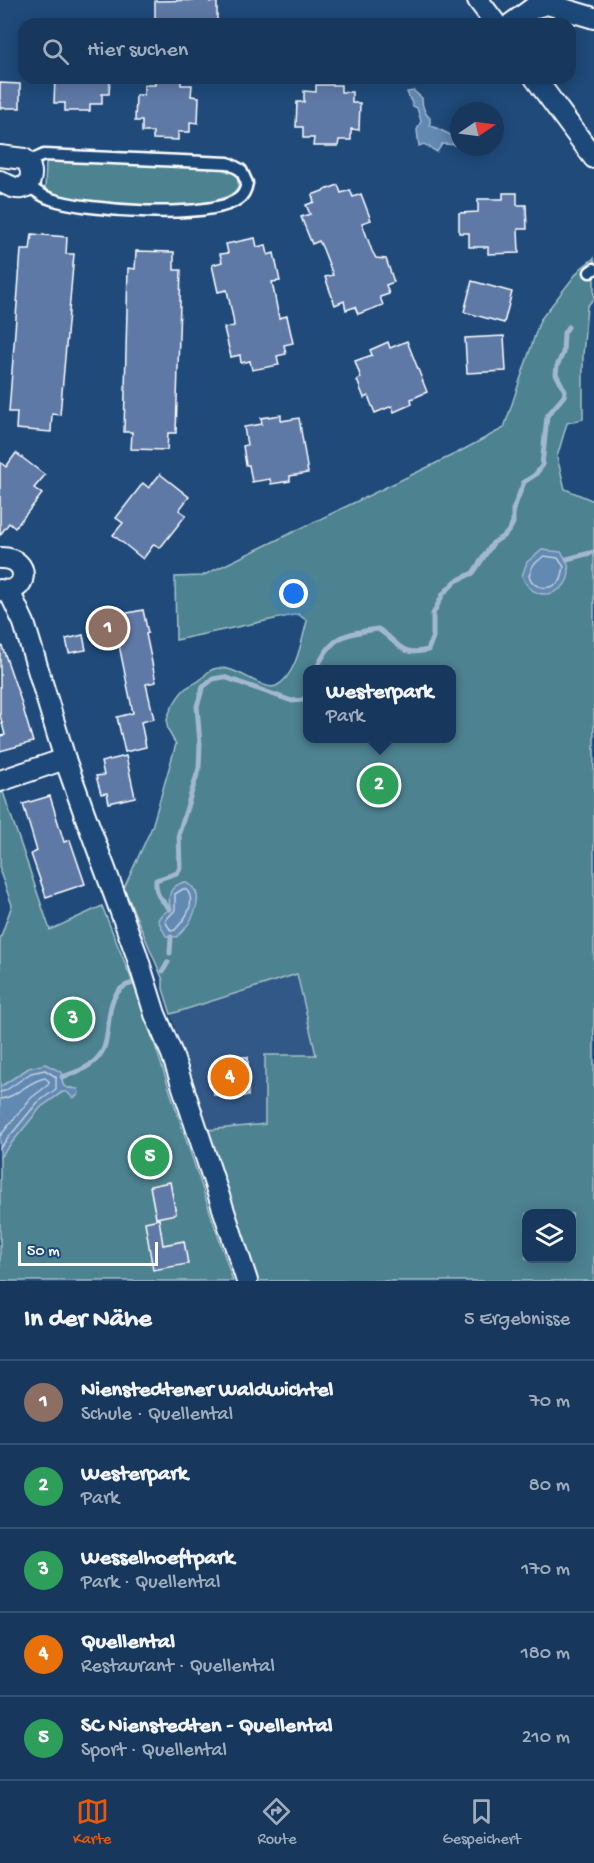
<!DOCTYPE html>
<html lang="de">
<meta charset="utf-8">
<style>
body{margin:0;font-family:"Gochi Hand",sans-serif;background:#244365;color:#f1f3f6}
.controls{position:absolute;right:18px;bottom:18px;display:grid;overflow:hidden;border-radius:12px;box-shadow:0 3px 15px #0003}
.controls button{width:54px;height:54px;display:grid;place-items:center;padding:0;border:0;border-bottom:2px solid #365272;background:#17385c;color:#f1f3f6;font:30px sans-serif}
.compass{position:absolute;left:450px;top:102px;width:54px;height:54px;border-radius:50%;background:#17385c;box-shadow:0 3px 15px #0003;rotate:77deg}
.scale{position:absolute;left:18px;bottom:15px;width:140px;box-sizing:border-box;padding-left:6px;border:3px solid #fff;border-top:0;font-size:16px;line-height:21px;white-space:nowrap;color:#fff;-webkit-text-stroke:4px #1f4a7a;paint-order:stroke}
.you{position:absolute;left:294px;top:594px;width:21px;height:21px;margin:-15px;border:4px solid #fff;border-radius:50%;background:#1a73e8;box-shadow:0 0 0 9px #1a73e833}
.badge{display:grid;place-items:center;width:39px;height:39px;border-radius:50%;background:#ea580c;color:#fff;font-size:20px;font-weight:700}
.pin{position:absolute;translate:-50% -50%;border:3px solid #fff;box-shadow:0 2px 6px #0006}
.popup{position:absolute;left:303px;top:665px;width:153px;height:78px;box-sizing:border-box;display:grid;place-content:center;border-radius:12px;background:#17385c;filter:drop-shadow(0 2px 4px #0005);font-size:20px;white-space:nowrap;color:#9eacbb}
.popup b{font-size:22px;color:#f1f3f6}
.popup::after{content:'';position:absolute;left:50%;top:100%;margin-left:-12px;border:12px solid transparent;border-top-color:#17385c}
.list{margin:0;padding:0;list-style:none}
h2{display:flex;justify-content:space-between;align-items:center;height:78px;margin:0;padding:0 24px;font-size:26px}
h2 small{font-size:20px;font-weight:400;color:#9eacbb}
.list li{display:grid;grid-template-columns:39px 1fr auto;gap:18px;align-items:center;box-sizing:border-box;height:84px;padding:0 24px;border-top:2px solid #365272}
.list b{display:block;font-size:22px;white-space:nowrap}
.list p{margin:0;font-size:20px;white-space:nowrap;color:#9eacbb}
.list em{font-size:20px;font-style:normal;color:#9eacbb}
.icon{flex:none;width:33px;height:33px;fill:none;stroke:currentColor;stroke-width:2;stroke-linecap:round;stroke-linejoin:round}
.map{position:relative;flex:none;width:594px;height:1281px;overflow:hidden}
.search{position:absolute;background:#17385c;box-shadow:0 3px 15px #0003;left:18px;right:18px;top:18px;height:66px;display:flex;align-items:center;gap:15px;box-sizing:border-box;padding:0 21px;border-radius:18px;color:#9eacbb;font-size:22px}
.sheet{height:498px;background:#17385c}
nav{display:flex;justify-content:space-around;align-items:center;box-sizing:border-box;height:84px;border-top:2px solid #365272;background:#17385c;font-size:16px;color:#9eacbb}
nav a{display:grid;justify-items:center;gap:3px}
nav .on{color:#ea580c}
.map>svg:first-child{display:block}
</style>
<div class="map">
<svg width="594" height="1281" viewBox="0 0 594 1281">
<rect width="100%" height="100%" fill="#1f4a7a"/>
<filter id="ink" filterUnits="userSpaceOnUse"><feTurbulence type="fractalNoise" baseFrequency=".0167" numOctaves="2"/><feDisplacementMap in="SourceGraphic" scale="12" xChannelSelector="R" yChannelSelector="G"/><feConvolveMatrix kernelMatrix="1 2 1 2 8 2 1 2 1" color-interpolation-filters="sRGB"/></filter>
<g filter="url(#ink)">
<polygon fill="#325887" points="296,974 316,1056 265,1125 208,1130 171,1014"/>
<g fill="#4e8290" stroke="#a6c0c8" stroke-width="1.5" fill-rule="evenodd">
<path d="M46,160L221,169L235,174L238,181V188C217,218 78,204 45,192Z"/>
<path d="M594,258V299L587,306L583,356V419L567,423L557,457L565,489L594,501V1281H257L208,1130L265,1124V1055H316L297,974L171,1014L163,989V980L124,888L152,827L176,744C169,733 163,724 170,711C174,703 179,694 186,688C190,685 197,683 201,679C204,677 205,674 208,672C228,656 261,692 276,686C296,677 302,639 307,621L298,614L176,640L175,577L202,576L457,453L504,428L540,320L580,269ZM307,670H451V738H307ZM526,1214H572V1258H526Z"/>
<polygon points="3,792 50,930 102,906 141,1003 233,1281 0,1281 0,1157 41,1107 63,1092 74,1088 67,1088 63,1085 61,1072 29,1068 0,1087 0,939 12,905 0,872 0,794"/>
</g>
<g fill="#6289b1" stroke="#a1b8d0" stroke-width="1.5">
<path d="M414,91L422,98C422,105 424,113 430,118V125L459,139V145L442,144L437,152L424,144L419,146L417,130L421,121L417,108L413,106L407,92Z"/>
<path d="M542,550L561,552C589,585 536,614 522,576L527,562Z"/>
<path d="M184,882C211,892 191,924 177,937L166,936L158,920L161,915L170,909C168,894 169,887 184,882Z"/>
<polygon points="45,1064 61,1072 63,1085 67,1088 78,1089 79,1093 77,1096 73,1098 67,1092 62,1092 41,1107 0,1157 0,1087 29,1068"/>
</g>
<g fill="none" stroke-linecap="round" stroke-linejoin="round">
<g stroke="#c0d0e0" stroke-width="1.5">
<path d="M544,556L558,558L564,567L561,580C551,591 534,590 529,576L533,565Z"/>
<path d="M183,889L187,890C197,904 185,919 175,930L171,931L165,921L175,910V894Z"/>
<polyline points="0,1092 5,1091 31,1073 45,1070 56,1077 56,1089 37,1103 0,1148"/>
<path d="M0,1099C16,1098 28,1081 45,1078L49,1081L48,1085L31,1098L0,1136"/>
</g>
<g stroke="#a1b8d0" stroke-width="5">
<polyline points="567,559 594,552"/>
<path d="M316,670C331,636 343,634 378,629C399,642 399,657 428,650L433,637V614L443,594L456,581L473,573L493,543L505,535L510,529L513,523V510L524,482L535,475L542,466L547,416L564,396L565,391L556,374L557,366L563,353L564,333L568,327"/>
<path d="M170,909C160,899 155,894 156,880L177,873L180,868L179,833L199,768L200,744L197,706L203,687L213,679L224,677L292,701L303,700L307,695"/>
<polyline points="170,953 171,937"/>
<polyline points="163,971 168,962"/>
<path d="M62,1077C77,1072 93,1067 102,1052C114,1032 100,991 133,983"/>
</g>
</g>
<g fill="#5f79a6" stroke="#fff" stroke-width="1.5">
<polygon points="210,0 210,2 217,2 217,24 155,24 155,1"/>
<polygon points="55,78 110,78 109,94 102,94 102,104 90,104 90,111 65,111 65,103 54,103"/>
<polygon points="155,78 181,78 181,85 192,85 191,96 199,97 198,123 190,122 190,132 178,132 178,140 153,139 153,132 142,132 142,121 135,121 136,95 144,95 144,85 155,85"/>
<polygon points="0,83 20,84 20,108 0,108"/>
<polygon points="316,85 341,85 341,92 352,92 352,103 360,103 359,130 351,129 351,140 339,140 338,146 313,146 314,138 303,138 303,127 296,127 297,102 304,102 304,91 316,92"/>
<polygon points="338,185 341,193 350,190 353,197 361,194 371,220 362,223 372,251 376,258 386,259 394,282 386,285 389,294 380,297 383,305 358,314 355,307 346,310 344,301 335,305 325,277 333,275 323,249 319,241 312,244 301,217 310,214 306,205 314,202 312,195"/>
<polygon points="503,193 517,193 517,205 526,205 527,229 518,229 519,253 488,254 488,247 469,247 469,233 459,233 459,213 478,212 478,199 503,199"/>
<polygon points="32,234 67,237 66,254 74,254 60,415 52,414 51,432 16,429 17,412 9,412 21,250 30,250"/>
<polygon points="255,238 257,247 266,245 268,255 274,253 280,281 272,282 279,318 287,316 293,343 284,345 286,354 277,356 279,365 252,370 250,361 241,363 240,355 231,357 224,328 234,326 233,318 227,290 218,292 212,265 222,262 220,254 228,253 226,244"/>
<polygon points="136,251 174,252 174,270 181,270 176,433 168,433 167,450 131,449 132,432 124,432 128,268 135,269"/>
<polygon points="472,281 512,292 504,323 464,312"/>
<polygon points="504,336 506,371 467,373 465,338"/>
<polygon points="407,341 427,392 411,399 412,404 394,412 392,406 375,413 368,396 364,398 357,380 361,378 355,361 372,355 370,350 388,342 390,348"/>
<polygon points="281,415 281,421 299,418 308,473 290,476 290,481 271,484 270,479 252,482 249,465 246,465 243,446 247,445 244,427 262,424 261,418"/>
<polygon points="16,453 45,475 34,488 42,494 15,528 9,523 0,535 0,462 6,467"/>
<polygon points="160,474 189,497 179,510 186,515 160,548 154,544 143,559 113,535 123,523 116,518 143,483 149,488"/>
<polygon points="143,610 148,633 146,634 156,682 146,684 154,719 141,722 146,747 125,752 117,717 133,713 118,640 107,642 102,618"/>
<polygon points="83,635 86,650 69,653 66,639"/>
<polygon points="0,646 2,646 20,698 33,742 0,751 0,736 5,735 0,715"/>
<polygon points="126,756 135,797 109,803 107,793 101,794 96,776 104,775 101,762"/>
<polygon points="50,796 64,842 70,840 85,884 46,897 31,854 37,851 23,804"/>
<polygon points="227,1057 248,1057 248,1096 214,1095 214,1065 227,1065"/>
<polygon points="170,1182 176,1214 156,1218 150,1186"/>
<polygon points="159,1219 163,1245 184,1241 188,1264 153,1270 145,1222"/>
</g>
<g fill="none" stroke-linecap="round" stroke-linejoin="round">
<g stroke="#fff" stroke-width="15">
<g id="lane">
<path d="M27,162L44,155L228,163L241,170L247,183C246,189 244,195 238,199C210,220 85,211 51,199C42,196 35,191 28,185"/>
<polyline points="590,272 594,269"/>
</g>
</g>
<g stroke="#fff" stroke-width="24">
<g id="street">
<polyline points="478,0 496,24"/>
<polyline points="511,24 533,8 547,4 594,18"/>
<polyline points="535,78 594,158"/>
<path d="M0,156L24,159C32,166 33,175 28,185C19,192 9,186 0,181"/>
<path d="M0,558C33,557 28,596 0,590"/>
<polyline points="9,591 24,623 65,759 85,815 136,953 155,1014 172,1054 247,1281"/>
<polyline points="0,781 65,759"/>
</g>
</g>
<use href="#lane" stroke="#1f4a7a" stroke-width="10"/>
<use href="#street" stroke="#1f4a7a" stroke-width="20"/>
</g>
</g>
</svg>
<div class="controls">
<button><svg class="icon" aria-label="layers" viewBox="0 0 24 24"><path d="M12 4l9 5-9 5-9-5zM3 14l9 5 9-5"/></svg></button>
</div>
<svg class="compass" viewBox="-18 -18 36 36"><path d="M0-13l5 13h-10z" fill="#e53935"/><path d="M0 13l5-13h-10z" fill="#9eacbb"/></svg>
<div class="scale">50 m</div>
<div class="you"></div>
<div class="pin badge" style="left:108px;top:628px;background:#8d6e63">1</div>
<div class="pin badge" style="left:379px;top:785px;background:#2e9e5b">2</div>
<div class="popup"><b>Westerpark</b>Park</div>
<div class="pin badge" style="left:73px;top:1019px;background:#2e9e5b">3</div>
<div class="pin badge" style="left:230px;top:1077px;background:#e8710a">4</div>
<div class="pin badge" style="left:150px;top:1157px;background:#2e9e5b">5</div>
<div class="search"><svg class="icon" aria-label="search" viewBox="0 0 24 24"><circle cx="10" cy="10" r="6"/><path d="M15 15l6 6"/></svg>Hier suchen</div>
</div>
<section class="sheet">
<h2>In der Nähe<small>5 Ergebnisse</small></h2>
<ul class="list">
<li><span class="badge" style="background:#8d6e63">1</span><div><b>Nienstedtener Waldwichtel</b><p>Schule · Quellental</p></div><em>70 m</em></li>
<li><span class="badge" style="background:#2e9e5b">2</span><div><b>Westerpark</b><p>Park</p></div><em>80 m</em></li>
<li><span class="badge" style="background:#2e9e5b">3</span><div><b>Wesselhoeftpark</b><p>Park · Quellental</p></div><em>170 m</em></li>
<li><span class="badge" style="background:#e8710a">4</span><div><b>Quellental</b><p>Restaurant · Quellental</p></div><em>180 m</em></li>
<li><span class="badge" style="background:#2e9e5b">5</span><div><b>SC Nienstedten - Quellental</b><p>Sport · Quellental</p></div><em>210 m</em></li>
</ul>
</section>
<nav>
<a class="on"><svg class="icon" aria-label="map" viewBox="0 0 24 24"><path d="M3 6l6-2 6 2 6-2v14l-6 2-6-2-6 2zM9 4v14M15 6v14"/></svg>Karte</a>
<a><svg class="icon" aria-label="directions" viewBox="0 0 24 24"><path d="M12 3l9 9-9 9-9-9zM9 14v-3h6M13 9l2 2-2 2"/></svg>Route</a>
<a><svg class="icon" aria-label="saved" viewBox="0 0 24 24"><path d="M7 4h10v16l-5-4-5 4z"/></svg>Gespeichert</a>
</nav>
